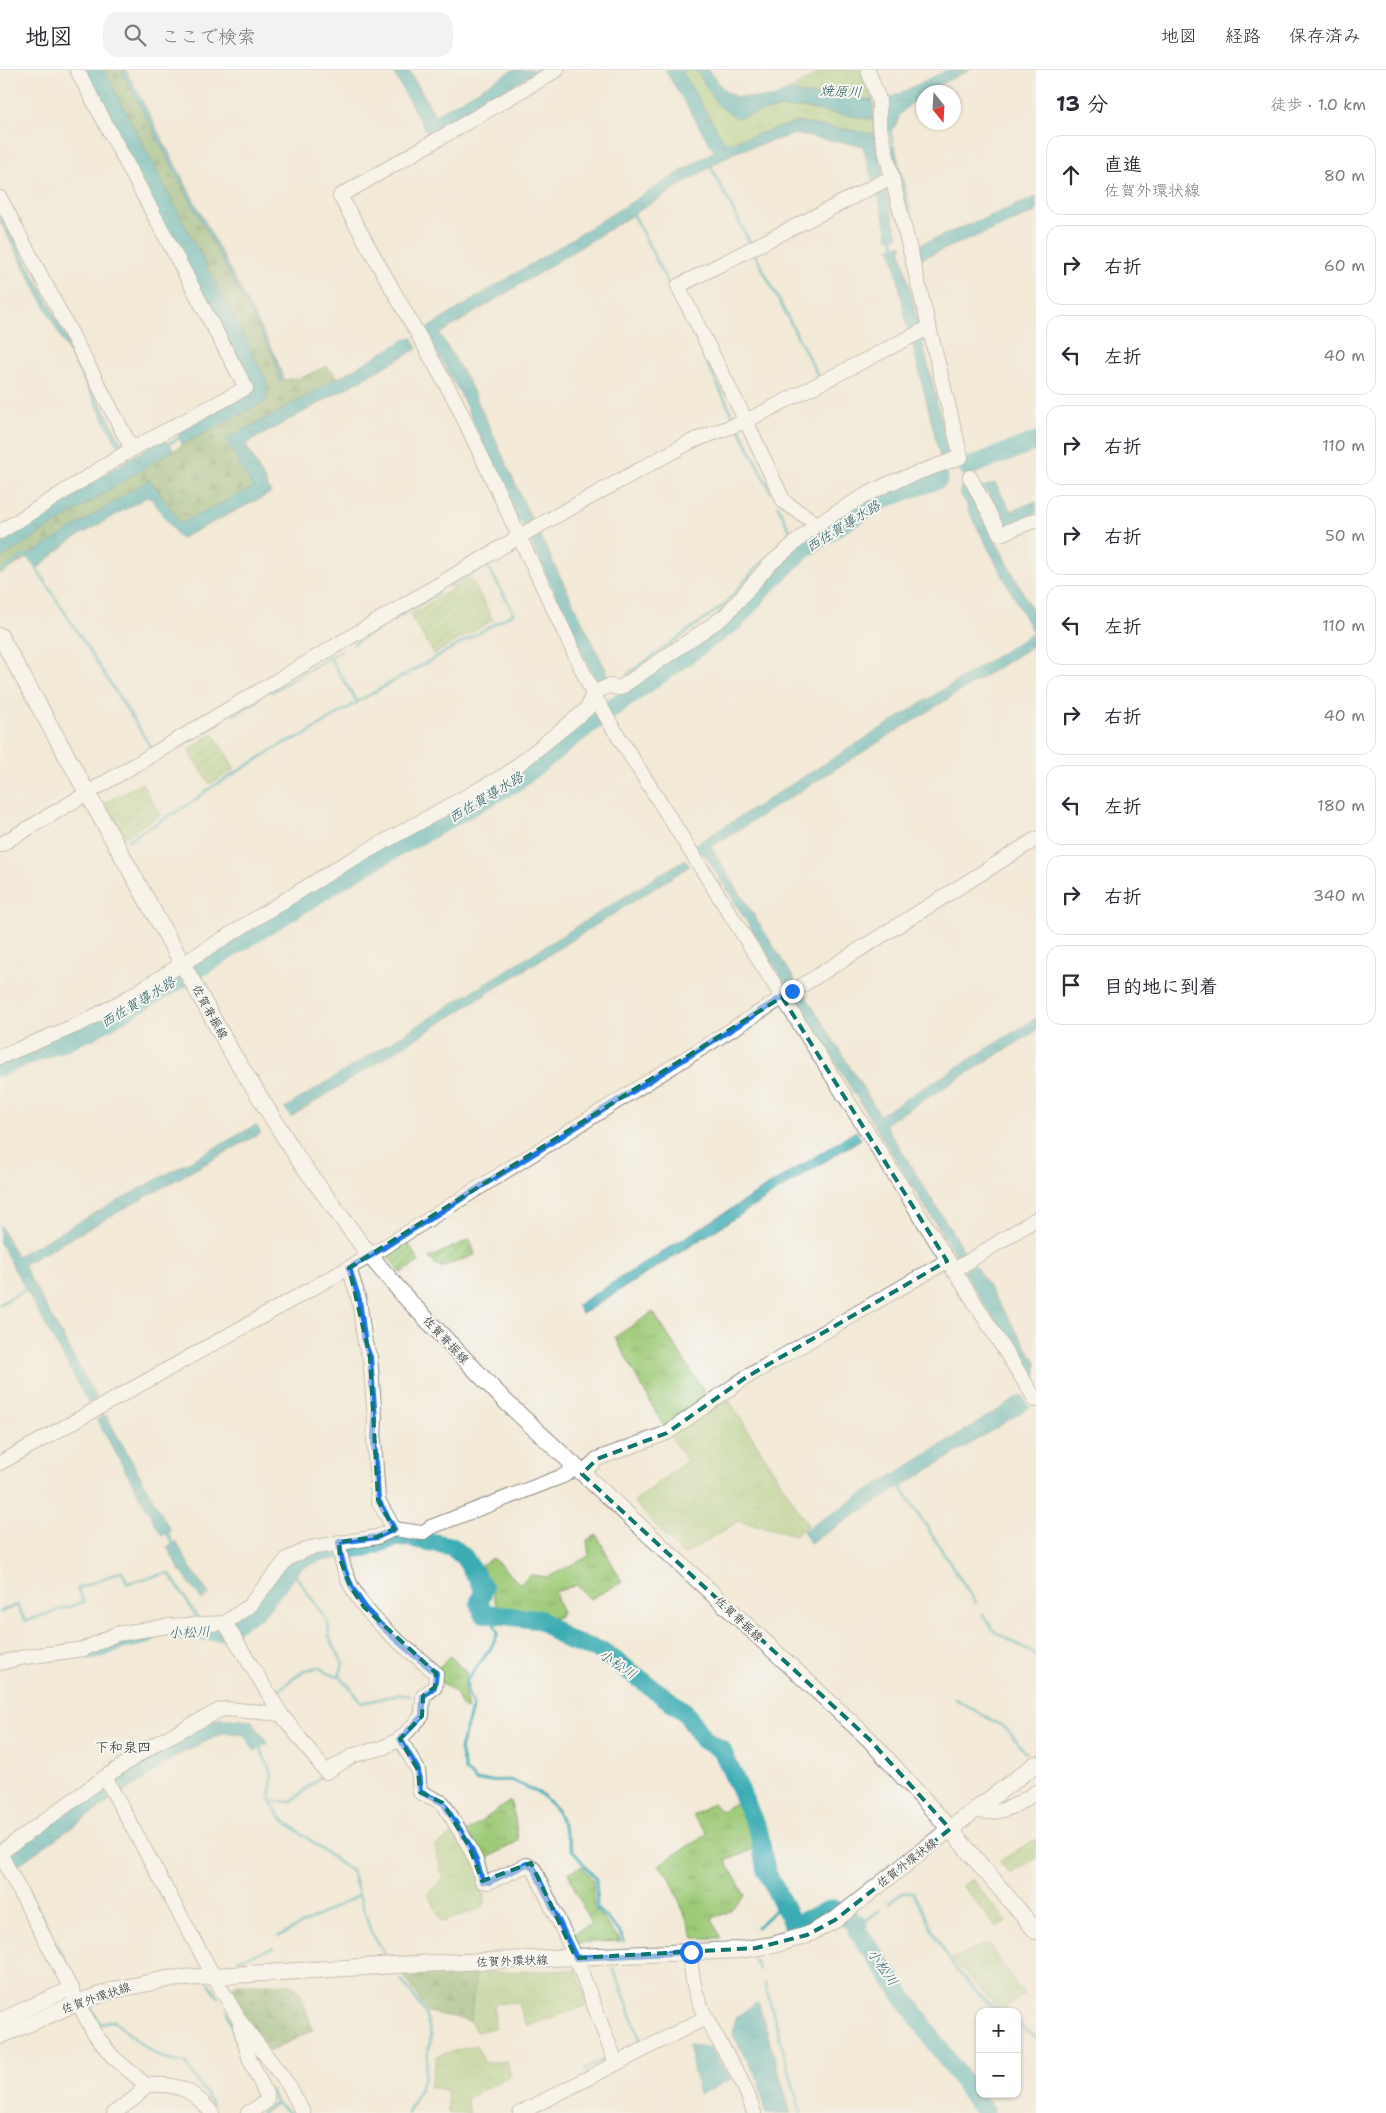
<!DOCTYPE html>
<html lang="ja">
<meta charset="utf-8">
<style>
body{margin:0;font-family:"Shantell Sans","Klee One",sans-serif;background:#f2f2f3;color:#2b2b33}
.controls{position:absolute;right:15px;bottom:15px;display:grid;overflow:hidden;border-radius:10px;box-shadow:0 1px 4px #0004}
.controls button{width:45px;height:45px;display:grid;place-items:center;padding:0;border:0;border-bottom:1px solid #e1e1e2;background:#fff;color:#2b2b33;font:25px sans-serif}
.compass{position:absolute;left:916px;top:15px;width:45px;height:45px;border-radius:50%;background:#fff;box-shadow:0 1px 4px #0004;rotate:162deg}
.stop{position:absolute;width:15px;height:15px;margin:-11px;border:4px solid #1a73e8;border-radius:50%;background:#fff}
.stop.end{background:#1a73e8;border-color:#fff;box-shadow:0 1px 5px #0008}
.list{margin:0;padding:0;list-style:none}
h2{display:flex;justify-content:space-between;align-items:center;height:65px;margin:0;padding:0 20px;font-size:21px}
h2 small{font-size:16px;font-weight:400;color:#7c7c81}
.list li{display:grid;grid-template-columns:32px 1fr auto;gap:15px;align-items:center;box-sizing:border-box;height:80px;margin:0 10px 10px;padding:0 10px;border:1px solid #e1e1e2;border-radius:15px}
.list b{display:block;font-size:19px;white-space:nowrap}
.list p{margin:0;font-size:16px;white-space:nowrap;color:#7c7c81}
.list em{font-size:16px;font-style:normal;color:#7c7c81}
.icon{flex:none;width:28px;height:28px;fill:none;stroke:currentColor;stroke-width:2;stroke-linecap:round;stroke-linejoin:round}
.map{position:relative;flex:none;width:1036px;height:2043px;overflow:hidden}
header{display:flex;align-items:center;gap:30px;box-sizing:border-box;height:70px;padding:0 25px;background:#fff;border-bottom:1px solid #e1e1e2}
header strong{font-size:24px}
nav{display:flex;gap:28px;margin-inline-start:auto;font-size:18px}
.search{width:350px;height:45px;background:#f2f2f3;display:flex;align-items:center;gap:12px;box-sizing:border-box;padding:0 18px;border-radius:15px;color:#7c7c81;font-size:19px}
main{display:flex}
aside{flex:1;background:#fff}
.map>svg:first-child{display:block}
</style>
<header>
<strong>地図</strong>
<div class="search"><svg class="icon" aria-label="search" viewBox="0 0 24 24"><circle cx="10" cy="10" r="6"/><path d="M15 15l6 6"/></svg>ここで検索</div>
<nav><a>地図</a><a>経路</a><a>保存済み</a></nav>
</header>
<main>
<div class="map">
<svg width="1036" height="2043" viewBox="0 0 1036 2043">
<defs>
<pattern id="grass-tufts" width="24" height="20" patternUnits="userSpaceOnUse" patternTransform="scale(1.25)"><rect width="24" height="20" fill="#9fcb78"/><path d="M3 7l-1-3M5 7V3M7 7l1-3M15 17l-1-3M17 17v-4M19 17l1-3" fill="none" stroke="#89ae68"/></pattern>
<pattern id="forest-firs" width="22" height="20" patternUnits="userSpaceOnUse" patternTransform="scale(1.25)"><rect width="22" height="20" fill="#7faf68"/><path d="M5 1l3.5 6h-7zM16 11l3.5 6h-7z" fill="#688f56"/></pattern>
<pattern id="garden-furrows" width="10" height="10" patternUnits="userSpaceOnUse" patternTransform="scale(1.25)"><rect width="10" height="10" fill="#9fcb78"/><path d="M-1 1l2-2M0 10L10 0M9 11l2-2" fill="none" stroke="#89ae68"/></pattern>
<pattern id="water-ripples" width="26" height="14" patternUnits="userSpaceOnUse" patternTransform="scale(1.25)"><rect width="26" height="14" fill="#3bacb4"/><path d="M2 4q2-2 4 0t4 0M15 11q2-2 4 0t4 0" fill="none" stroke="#328c93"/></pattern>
</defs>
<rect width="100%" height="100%" fill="#f6f6f2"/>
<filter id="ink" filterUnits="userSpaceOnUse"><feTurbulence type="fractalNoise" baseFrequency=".02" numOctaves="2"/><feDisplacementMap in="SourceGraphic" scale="10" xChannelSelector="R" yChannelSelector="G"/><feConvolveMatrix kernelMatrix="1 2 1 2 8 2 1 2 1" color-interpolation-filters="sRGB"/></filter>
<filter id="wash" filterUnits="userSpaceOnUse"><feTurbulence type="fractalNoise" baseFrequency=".0096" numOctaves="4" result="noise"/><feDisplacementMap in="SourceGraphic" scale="20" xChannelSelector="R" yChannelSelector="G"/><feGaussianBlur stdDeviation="1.12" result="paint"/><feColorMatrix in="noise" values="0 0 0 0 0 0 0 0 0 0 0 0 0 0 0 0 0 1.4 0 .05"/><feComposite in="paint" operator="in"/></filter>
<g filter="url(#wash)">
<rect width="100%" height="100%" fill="#f3e9d7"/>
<g fill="url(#grass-tufts)" stroke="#657b52">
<polygon points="681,0 696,0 718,35 760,41 780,38 805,38 874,50 875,64 797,52 730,73 724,71"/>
<polygon points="823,0 862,0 873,30 802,24 790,20"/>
<polygon points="653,1242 709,1329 665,1359 615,1267"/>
<polygon points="727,1327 808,1455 796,1465 739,1451 683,1485 634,1432 687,1391 670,1365"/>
<polygon points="597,1465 622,1512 590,1529 577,1515 555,1522 562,1544 556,1548 526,1540 497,1539 492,1518 481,1495 493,1488 520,1514 531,1505 548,1507 589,1486 587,1470"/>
<polygon points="450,1586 467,1603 464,1619 468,1640 462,1637 456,1623 441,1612 439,1597"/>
<polygon points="741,1730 758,1777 726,1791 745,1826 727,1843 712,1848 721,1868 694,1868 671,1810 659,1795 708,1763 692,1746 713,1734 721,1741"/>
<polygon points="510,1731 515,1748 518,1771 475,1795 485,1831 482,1838 442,1852 428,1824 443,1808 435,1777 456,1762 465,1763"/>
<polygon points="582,1796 593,1811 594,1838 621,1871 572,1873 569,1865 591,1855 568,1803"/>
<polygon points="987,1873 1024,1925 1001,1941 952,1889"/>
<polygon points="576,1900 589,1935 527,1956 517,1932 494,1934 495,1958 476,1962 470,1951 476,1903"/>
<polygon points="476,1975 485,1993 506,1991 511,2005 466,2029 470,2043 448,2043 447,2020 429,2017 437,1986"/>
</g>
<g fill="url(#forest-firs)" stroke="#556d4a">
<polygon points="104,0 121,0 275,290 280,310 300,308 327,296 339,308 227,369 254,418 181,453 150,409 0,505 0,489 155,390 267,330 267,311"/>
<polygon points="476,1903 470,1951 428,1942 403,1904"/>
<polygon points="237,1914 290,1914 300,1921 313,1960 269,1982 228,1921"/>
</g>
<g fill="url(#garden-furrows)" stroke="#657b52">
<polygon points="471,508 493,550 434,584 410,545"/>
<polygon points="213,663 235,699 210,714 188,680"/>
<polygon points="142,713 160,745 124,767 105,733"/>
<polygon points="406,1169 419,1192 401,1203 384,1182"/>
<polygon points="470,1169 475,1185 440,1198 429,1188"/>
<polygon points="1036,1769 1036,1788 1010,1804 999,1791"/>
<polygon points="972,1809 1007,1852 996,1857 962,1816"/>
</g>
<g fill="url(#water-ripples)" stroke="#336c70">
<polygon points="83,0 104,0 267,311 267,330 182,375 178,363 249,322"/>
<polygon points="121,0 126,0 277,289 284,310 280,311 275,289"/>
<polygon points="392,0 409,0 435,45 513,0 540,0 428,65"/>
<polygon points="665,0 681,0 724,71 730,73 797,52 875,64 884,105 872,111 863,76 795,64 733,83 440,264 469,312 533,452 525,457 517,449 460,323 424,260 714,81"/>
<polygon points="696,0 709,0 725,21 736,27 772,28 790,20 802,24 873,30 874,50 805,38 780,38 736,48 718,35"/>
<polygon points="947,0 970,0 924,22 900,44 897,53 892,60 888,61 883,29 894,26"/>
<polygon points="891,77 895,77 919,175 1036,127 1036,142 918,190"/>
<polygon points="885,116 895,157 899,166 887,168 887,160 876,120"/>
<polygon points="0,140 122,373 117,375 0,151"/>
<polygon points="902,174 901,182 919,257 908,262 893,184 889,178"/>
<polygon points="921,267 950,384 940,387 912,272"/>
<polygon points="408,268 413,268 417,279 246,374 271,423 180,469 151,428 147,427 70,471 37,499 27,487 150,409 181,453 253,418 226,369 277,343"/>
<polygon points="161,370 170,373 173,380 0,489 0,470 140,382"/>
<polygon points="995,413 1011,441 1036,431 1036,443 1007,455 987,421 984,421 982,417"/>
<polygon points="964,416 965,419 968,417 973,428 971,429 978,437 1036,547 1036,574 711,777 795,910 787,916 704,783 700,785 695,775 1033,563 969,442 966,432 964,432 959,422 961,421 960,418"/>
<polygon points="539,463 609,606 605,611 596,612 529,468"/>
<polygon points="685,789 690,796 291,1047 285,1038"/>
<polygon points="804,923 880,1045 1036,948 1036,961 885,1054 966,1184 958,1189 795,929"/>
<polygon points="256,1055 261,1063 23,1195 97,1329 89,1334 0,1173 0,1155 17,1186"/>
<polygon points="856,1061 861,1069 582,1244 577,1235"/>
<polygon points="974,1194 1036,1292 1036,1317 963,1201"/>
<polygon points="1022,1325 1030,1337 810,1473 803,1461"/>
<polygon points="106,1345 171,1461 162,1466 97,1350"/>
<polygon points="176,1471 189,1495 210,1525 202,1530 180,1500 167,1477"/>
<polygon points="220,1648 252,1651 268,1673 255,1682 244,1665 225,1662 175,1687 122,1724 114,1710 170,1673"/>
<polygon points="103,1717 110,1731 15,1797 9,1784"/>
<polygon points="758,1931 791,2043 765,2043 759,2011 733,1965 735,1948"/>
<polygon points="688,1975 710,1977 731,2009 699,2025"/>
</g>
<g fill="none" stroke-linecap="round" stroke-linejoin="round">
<g stroke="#3bacb4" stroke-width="3">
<polyline points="890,60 893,77"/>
<polyline points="711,97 750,173"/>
<polyline points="634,145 701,280"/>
<polyline points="892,165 895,178"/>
<polyline points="755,184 818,306"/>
<polyline points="705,289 734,348"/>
<polyline points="739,358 771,422"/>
<polyline points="166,376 180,367"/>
<polyline points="37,499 151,677"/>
<polyline points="0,502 24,486 30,485"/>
<polyline points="449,517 516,478"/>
<polyline points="393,550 439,523"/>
<polyline points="353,574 379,558"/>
<polyline points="330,588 357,632"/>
<polyline points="628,604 724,535 757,497 792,465 778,436"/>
<polyline points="609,606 617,611"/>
<polyline points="271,622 341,581"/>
<polyline points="234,645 258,630"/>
<polyline points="170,682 219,653"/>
<polyline points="70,741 79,737"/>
<polyline points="128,770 191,733 209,719 286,672 303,666 357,632 514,543 487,495"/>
<polyline points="0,1234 26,1219"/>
<polyline points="901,1417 976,1533"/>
<polyline points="166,1461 174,1476"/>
<polyline points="288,1499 295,1505 328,1552 329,1567 343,1593 339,1607 349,1616 362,1633 400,1624 410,1626"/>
<polyline points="0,1542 17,1535 25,1551 84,1532 77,1519 122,1501 127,1513 169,1503 197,1547"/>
<polyline points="983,1544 994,1561 1036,1585"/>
<polyline points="490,1545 498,1563 491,1578 467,1610 467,1622 473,1636 460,1679 465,1700 476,1711 511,1710 541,1724 557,1740 573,1781 596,1809 597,1839 619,1861 624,1871"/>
<polyline points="276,1622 303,1601 319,1597 327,1603 339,1607"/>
<polyline points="954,1628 1007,1659 1026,1683"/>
<polyline points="414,1634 416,1641"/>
<polyline points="259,1675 272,1705 270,1731 282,1749 352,1802 371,1862 385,1883"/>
<polyline points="271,1731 291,1732 320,1707"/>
<polyline points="22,1810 80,1918"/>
<polyline points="889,1833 902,1823 913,1822 942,1878 956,1899 983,1929 1000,1942"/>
<polyline points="858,1854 864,1852 880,1840"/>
<polyline points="757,1857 782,1834"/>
<polyline points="279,1866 359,1825"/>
<polyline points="754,1889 759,1899"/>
<polyline points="238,1890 273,1878"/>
<path d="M613,1899C624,1922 631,1947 641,1971L617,1983"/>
<polyline points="401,1909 425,1942 431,1966 424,2009 408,2043"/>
<polyline points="209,1914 218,1927"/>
<polyline points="765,1914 801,2043"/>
<path d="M91,1938L101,1954L114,1951C138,1970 154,1991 186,1993L212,2034"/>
<polyline points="228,1942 235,1966"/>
<polyline points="1017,1954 1036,1967"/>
<polyline points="584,2000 609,1987"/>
<polyline points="276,2033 290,2043"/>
<polyline points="261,2043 276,2033 271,2020"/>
</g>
<g stroke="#3bacb4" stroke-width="19">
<polyline points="968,397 1036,371"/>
<polyline points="0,997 90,961 183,908 352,803 516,712 587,656 735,551 765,516 803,480 835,458 886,428 939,409"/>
<path d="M180,1561H222L257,1540L296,1491L319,1482L368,1477L400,1466L451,1476L464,1487L484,1519L479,1533L483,1543L541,1550L569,1571L602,1581L685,1642L704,1670L722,1680L759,1763L766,1801L793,1854C808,1851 819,1843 833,1839L858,1854L857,1860L976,2031L987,2043"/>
<polyline points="93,1581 118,1571 148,1565"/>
</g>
</g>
</g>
<g filter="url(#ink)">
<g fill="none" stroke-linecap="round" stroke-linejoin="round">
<g stroke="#8f8a81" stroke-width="16">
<g id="minor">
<polyline points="557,0 340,126 456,332 593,623 610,653 1036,1330"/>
<polyline points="0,128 132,379"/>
<polyline points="970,407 1000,464 1036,450"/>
<polyline points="817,454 784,432 746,351 678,216 892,107"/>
<polyline points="0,462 132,379 246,318 77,0"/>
<polyline points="0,775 527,462 690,372 746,351 928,258"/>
<polyline points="0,987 84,952 129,927 342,795 507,704 587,639 593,623 609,616 620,618 725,546 768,496 817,454 864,426 890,413 961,387 879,55 879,30 868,0"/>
<polyline points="349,1198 359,1230 365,1274 370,1287 375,1349 374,1369 378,1430 394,1459"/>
<polyline points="953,1201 1036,1149"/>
<polyline points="0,1393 370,1186 1036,769"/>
<polyline points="582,1404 597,1389 667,1363 745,1308 947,1191"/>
<path d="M225,1553L281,1644L326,1702L354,1685L382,1678L400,1669L422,1646L423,1626L435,1617L436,1603C392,1565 344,1535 339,1472"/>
<polyline points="0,1593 25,1587 84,1579 116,1564 168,1556 225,1553 249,1536 287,1489 310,1478 377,1467 394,1459 422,1463 431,1457 563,1406 576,1398"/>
<polyline points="400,1669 418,1700 420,1722 443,1733 469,1776 477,1793 482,1811 489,1812 527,1795 534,1799 576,1888 616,1993"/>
<polyline points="105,1707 213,1905 240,1951 290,2017 303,2043"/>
<path d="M976,1740C998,1747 1018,1735 1036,1722"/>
<path d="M0,1783L94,1963L113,1987L146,2015C178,2013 192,2019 212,2043"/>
<polyline points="0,1783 105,1707 157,1673 220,1640 226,1639 281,1644"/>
<path d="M691,1882C688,1948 737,1983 754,2043"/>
<polyline points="0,1950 72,1918"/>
<polyline points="240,1956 250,1990 267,2026 266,2032 248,2043"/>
<polyline points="114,2043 136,2027 146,2015"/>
<polyline points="520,2043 705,1948"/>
</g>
</g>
<g stroke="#8f8a81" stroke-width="18">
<g id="major">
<polyline points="0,566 232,983 299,1090 370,1186 408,1230 506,1332 869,1669 950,1759 1036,1861"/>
<polyline points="0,1966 79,1932 114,1920 167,1909 395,1895 738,1880 773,1875 807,1865 835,1850 950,1759 1036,1694"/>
</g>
</g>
<use href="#minor" stroke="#fff" stroke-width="14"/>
<use href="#major" stroke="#fff" stroke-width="16"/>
</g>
</g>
<g fill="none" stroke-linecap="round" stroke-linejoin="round" filter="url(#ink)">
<path stroke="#1a73e8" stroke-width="6" d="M691,1882L576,1888L534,1799L527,1794L489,1812L482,1811L477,1793L470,1776L443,1733L420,1722L418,1700L400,1669L422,1646L423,1626L434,1617L436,1603C392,1566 344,1534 339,1472L377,1467L394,1459L378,1430L374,1370L375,1350L370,1287L365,1274L359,1230L349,1198L370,1186L792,921"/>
</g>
<path d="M0 0H1036V2043H0ZM782,927L947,1191L745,1308L667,1363L597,1389L582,1404L869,1669L950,1759L835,1850L807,1865L756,1878L576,1888L531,1793L482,1811L469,1776L443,1733L420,1722L418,1700L400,1669L422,1646L423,1626L435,1617L436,1603L364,1537L350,1516L340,1489L339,1472L377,1467L394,1459L378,1430L370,1287L349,1198Z" fill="#f3e9d7" fill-opacity=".55" fill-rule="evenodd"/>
<path fill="none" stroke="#0f766e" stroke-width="4" stroke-dasharray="10 6" stroke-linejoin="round" d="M782,927L947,1191L745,1308L667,1363L597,1389L582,1404L869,1669L950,1759L835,1850L807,1865L756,1878L576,1888L531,1793L482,1811L469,1776L443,1733L420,1722L418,1700L400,1669L422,1646L423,1626L435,1617L436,1603L364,1537L350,1516L340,1489L339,1472L377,1467L394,1459L378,1430L370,1287L349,1198Z"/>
<g text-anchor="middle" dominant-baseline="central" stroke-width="4" stroke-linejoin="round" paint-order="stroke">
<g font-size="12" fill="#2b2b2b" stroke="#f6f6f2">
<text transform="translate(210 942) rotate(61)">佐賀脊振線</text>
<text transform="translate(446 1270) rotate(47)">佐賀脊振線</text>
<text transform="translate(739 1549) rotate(43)">佐賀脊振線</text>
<text transform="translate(907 1793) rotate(-38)">佐賀外環状線</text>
<text transform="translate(512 1891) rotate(-2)">佐賀外環状線</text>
<text transform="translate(96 1928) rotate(-19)">佐賀外環状線</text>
</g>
<g font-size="14" font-style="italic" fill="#315f62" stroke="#f6f6f2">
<text transform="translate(841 21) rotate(3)">焼原川</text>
<text transform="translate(843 456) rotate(-32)">西佐賀導水路</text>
<text transform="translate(486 727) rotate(-31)">西佐賀導水路</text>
<text transform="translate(138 932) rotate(-31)">西佐賀導水路</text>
<text transform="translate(189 1562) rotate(-2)">小松川</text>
<text transform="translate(618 1594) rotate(34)">小松川</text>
<text transform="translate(883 1897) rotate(55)">小松川</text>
</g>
<g font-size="14" fill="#2b2b2b" stroke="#f6f6f2">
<text x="123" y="1677">下和泉四</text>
</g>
</g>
</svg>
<div class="controls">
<button>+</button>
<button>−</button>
</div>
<svg class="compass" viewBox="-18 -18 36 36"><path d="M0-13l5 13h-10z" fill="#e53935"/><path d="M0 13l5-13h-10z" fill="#7c7c81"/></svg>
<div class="stop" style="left:691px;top:1882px"></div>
<div class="stop end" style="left:792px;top:921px"></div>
</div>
<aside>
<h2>13 分<small>徒歩 · 1.0 km</small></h2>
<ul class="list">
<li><svg class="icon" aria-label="ahead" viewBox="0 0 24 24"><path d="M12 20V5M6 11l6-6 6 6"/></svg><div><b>直進</b><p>佐賀外環状線</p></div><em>80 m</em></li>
<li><svg class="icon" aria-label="right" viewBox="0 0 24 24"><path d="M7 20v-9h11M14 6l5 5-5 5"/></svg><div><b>右折</b></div><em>60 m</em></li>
<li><svg class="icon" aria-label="left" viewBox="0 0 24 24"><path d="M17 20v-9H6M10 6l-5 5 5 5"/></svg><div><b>左折</b></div><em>40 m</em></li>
<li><svg class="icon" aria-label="right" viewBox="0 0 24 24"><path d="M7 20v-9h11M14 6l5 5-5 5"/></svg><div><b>右折</b></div><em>110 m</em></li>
<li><svg class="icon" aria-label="right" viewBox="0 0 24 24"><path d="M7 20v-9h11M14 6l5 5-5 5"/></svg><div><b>右折</b></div><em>50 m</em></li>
<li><svg class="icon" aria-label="left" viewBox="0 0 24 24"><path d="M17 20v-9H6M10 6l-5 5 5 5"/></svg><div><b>左折</b></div><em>110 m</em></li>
<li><svg class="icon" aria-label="right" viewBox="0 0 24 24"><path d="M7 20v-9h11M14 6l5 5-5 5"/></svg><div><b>右折</b></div><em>40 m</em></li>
<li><svg class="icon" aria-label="left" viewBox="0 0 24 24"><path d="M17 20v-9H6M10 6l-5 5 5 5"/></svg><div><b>左折</b></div><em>180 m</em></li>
<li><svg class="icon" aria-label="right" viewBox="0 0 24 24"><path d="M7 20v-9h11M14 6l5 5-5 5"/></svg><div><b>右折</b></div><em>340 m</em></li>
<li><svg class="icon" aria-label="arrive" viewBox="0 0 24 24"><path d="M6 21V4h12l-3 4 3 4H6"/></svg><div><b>目的地に到着</b></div></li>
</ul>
</aside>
</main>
